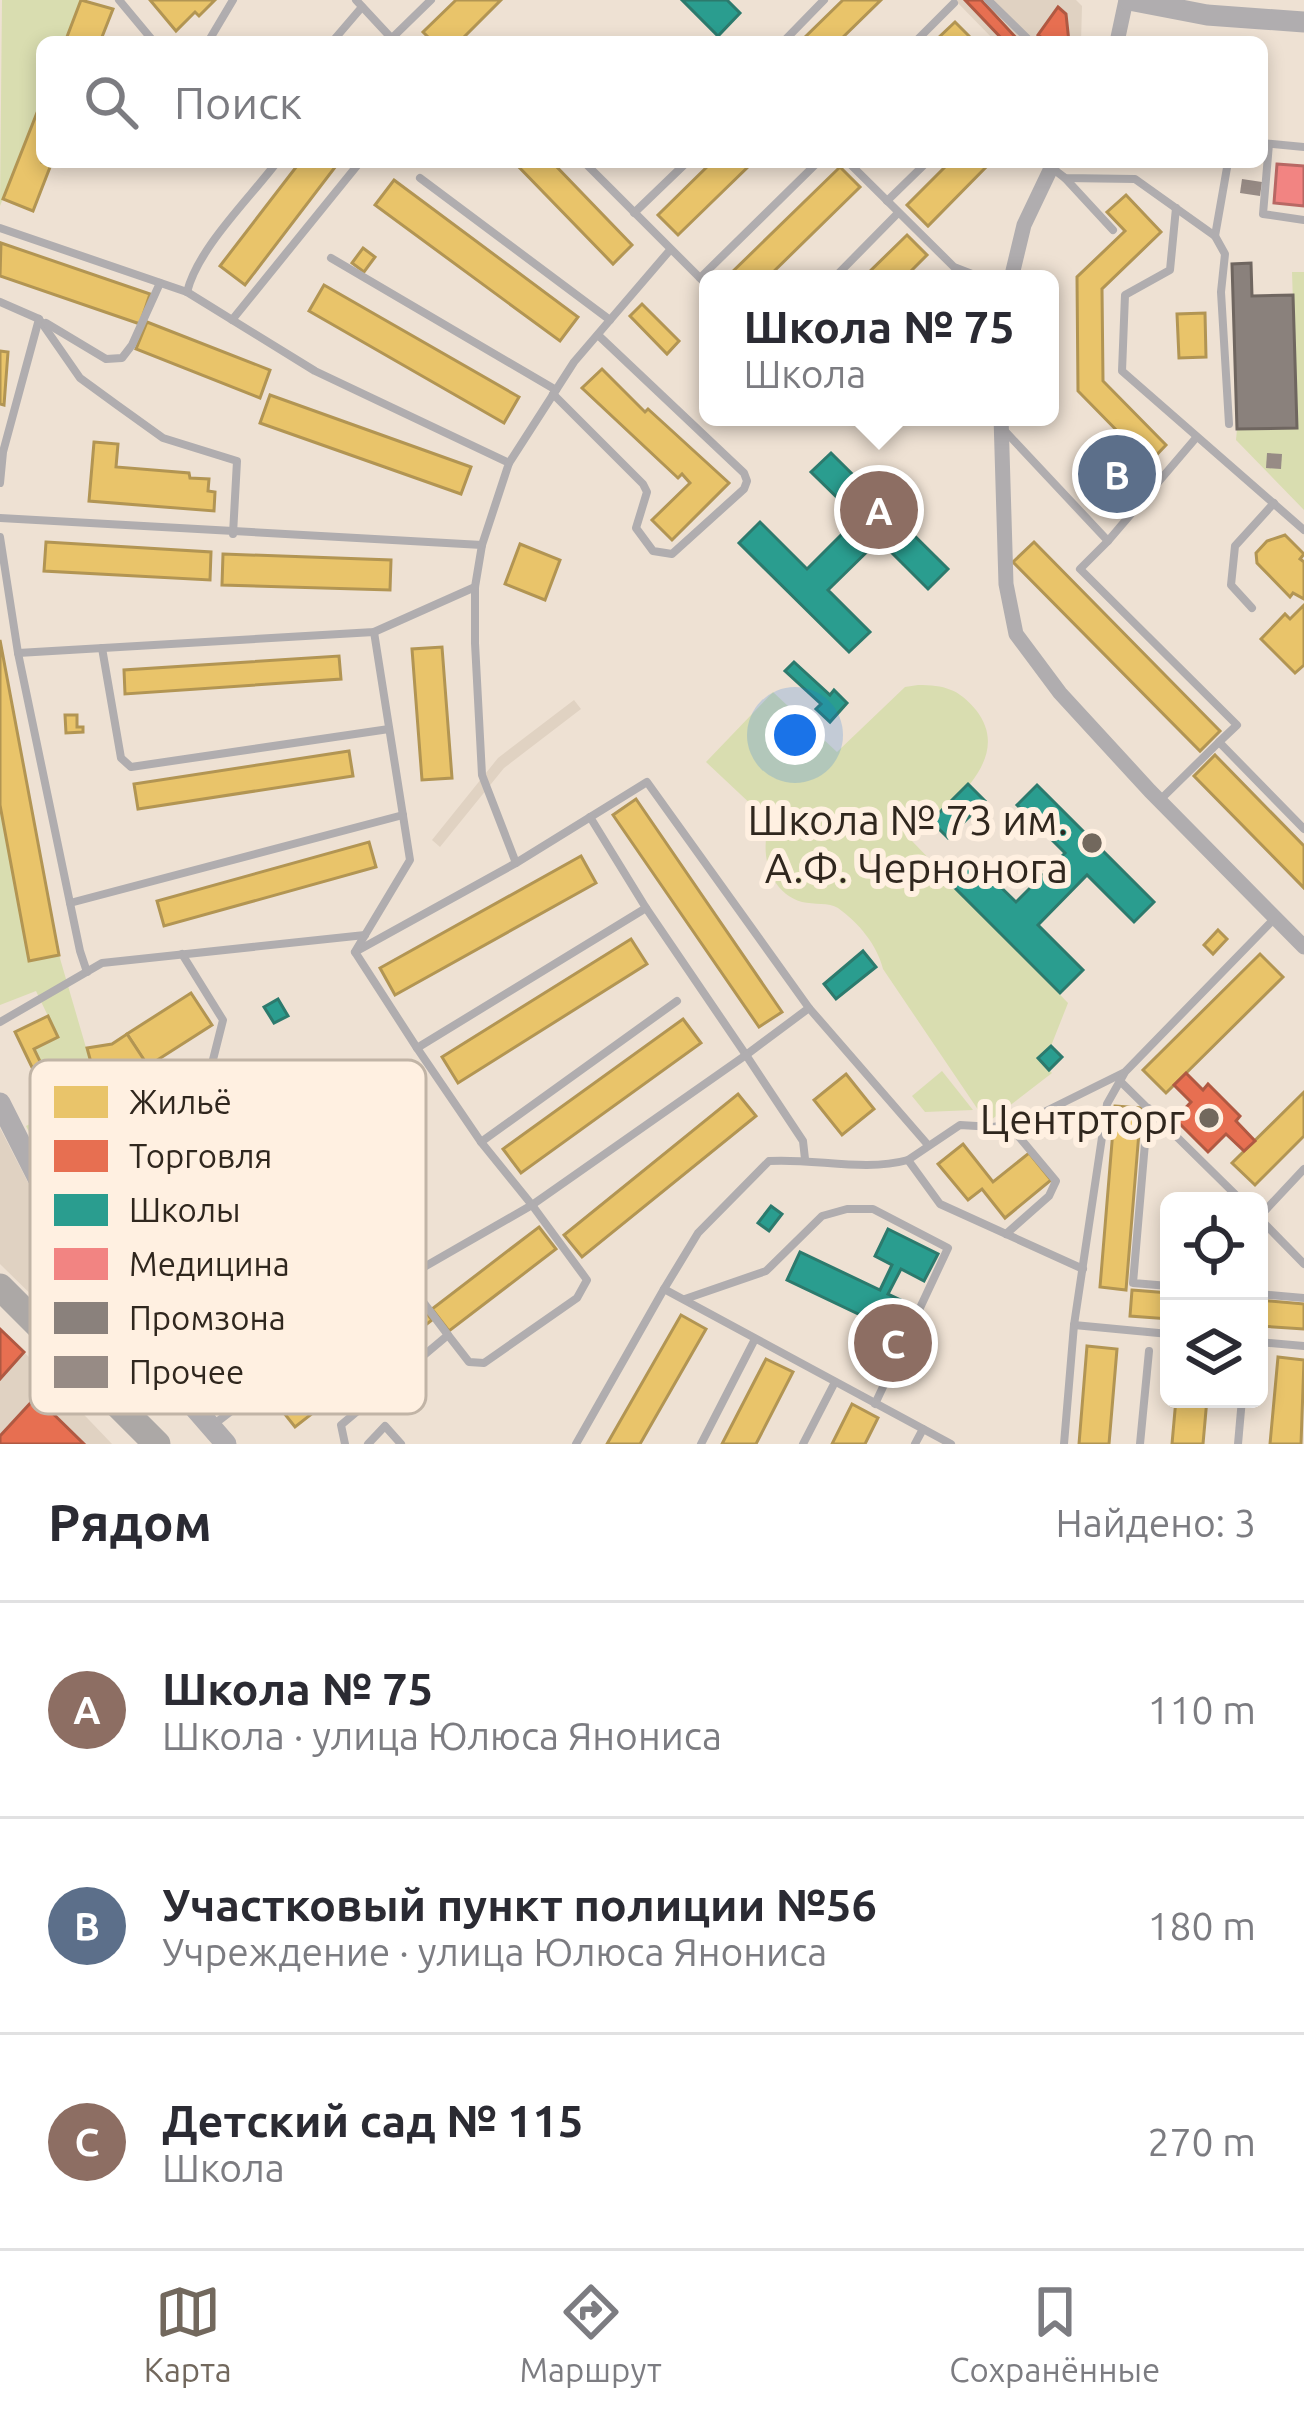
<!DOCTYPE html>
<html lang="ru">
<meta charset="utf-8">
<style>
body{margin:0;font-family:Ubuntu,sans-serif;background:#f7f7f7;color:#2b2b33}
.controls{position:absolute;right:36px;bottom:36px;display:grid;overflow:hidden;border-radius:18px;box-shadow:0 6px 18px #0003}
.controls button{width:108px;height:108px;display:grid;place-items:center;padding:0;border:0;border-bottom:3px solid #e1e1e2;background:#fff;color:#2b2b33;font:60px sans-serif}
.you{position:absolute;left:795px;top:735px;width:42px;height:42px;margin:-30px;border:9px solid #fff;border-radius:50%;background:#1a73e8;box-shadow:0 0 0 18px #1a73e833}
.badge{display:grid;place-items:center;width:78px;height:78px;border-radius:50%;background:#72685d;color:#fff;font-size:39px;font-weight:700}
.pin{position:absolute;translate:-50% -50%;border:6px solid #fff;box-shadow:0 3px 12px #0006}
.popup{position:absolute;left:699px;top:270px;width:360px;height:156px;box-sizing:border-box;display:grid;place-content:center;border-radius:18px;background:#fff;filter:drop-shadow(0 3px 9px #0005);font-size:39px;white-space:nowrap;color:#7c7c81}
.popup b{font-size:45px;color:#2b2b33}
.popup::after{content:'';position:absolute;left:50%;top:100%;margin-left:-24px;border:24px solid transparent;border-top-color:#fff}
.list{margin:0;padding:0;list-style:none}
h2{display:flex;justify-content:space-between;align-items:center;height:156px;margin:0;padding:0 48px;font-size:51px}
h2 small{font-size:39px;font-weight:400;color:#7c7c81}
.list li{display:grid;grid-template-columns:78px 1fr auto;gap:36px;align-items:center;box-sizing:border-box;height:216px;padding:0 48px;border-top:3px solid #e1e1e2}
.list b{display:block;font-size:45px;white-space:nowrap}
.list p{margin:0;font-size:39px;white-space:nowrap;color:#7c7c81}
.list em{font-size:39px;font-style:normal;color:#7c7c81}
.icon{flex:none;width:66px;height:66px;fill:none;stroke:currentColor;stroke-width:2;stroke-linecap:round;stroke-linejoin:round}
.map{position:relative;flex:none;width:1304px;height:1444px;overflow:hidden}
.search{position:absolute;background:#fff;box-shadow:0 6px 18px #0003;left:36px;right:36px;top:36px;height:132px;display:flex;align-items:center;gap:30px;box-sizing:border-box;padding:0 42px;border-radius:18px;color:#7c7c81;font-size:45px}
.sheet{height:804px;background:#fff}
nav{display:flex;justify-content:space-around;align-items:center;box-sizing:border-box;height:168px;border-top:3px solid #e1e1e2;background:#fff;font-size:33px;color:#7c7c81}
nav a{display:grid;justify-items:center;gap:6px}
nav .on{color:#72685d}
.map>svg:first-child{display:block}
</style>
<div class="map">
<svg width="1304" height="1444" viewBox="0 0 1304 1444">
<rect width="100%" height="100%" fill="#eee1d3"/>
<g fill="#e0d2c2">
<polygon points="955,0 1076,0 1082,6 1081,42 996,42"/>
<polygon points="574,700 581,709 504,768 440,847 432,840 498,758"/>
<polygon points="0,1128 69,1262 90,1306 49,1312 0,1264"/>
<polygon points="0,1329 24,1352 112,1444 0,1444"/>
</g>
<g fill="#d9ddb0">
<polygon points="2,0 81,0 65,42 42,42 42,100 0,206"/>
<polygon points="1292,272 1304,272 1304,510 1236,440 1237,429 1297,427"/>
<path d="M918,685C944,685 959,689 976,710C1016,761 945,808 912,841L1068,1003L1051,1046L1038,1058L1052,1073L987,1123L883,969C877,945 859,923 838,908C829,902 814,905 802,902C768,892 759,851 770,822L706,762L773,692L837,752L905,687Z"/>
<polygon points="0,805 29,960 59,955 101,1099 151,1175 136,1187 264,1365 208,1405 131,1307 74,1222 26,1126 51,1113 41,1086 50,1081 34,1049 58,1037 36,991 0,1005"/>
<polygon points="942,1071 973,1110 925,1112 912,1096"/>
</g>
<g fill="#e9c46a" stroke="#b29553" stroke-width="3">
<polygon points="81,0 113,9 100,42 65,42"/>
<polygon points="215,0 199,16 195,12 176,31 150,0"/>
<polygon points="456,0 501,0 459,42 433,42 423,32"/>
<polygon points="843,0 881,0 838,42 800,42"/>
<polygon points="955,22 974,41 934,42"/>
<polygon points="42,100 42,162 52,162 33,211 3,199"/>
<polygon points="300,162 339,162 245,285 220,266"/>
<polygon points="514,162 552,162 632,245 613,264"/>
<polygon points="712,162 753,162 678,235 658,215"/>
<polygon points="950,162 991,162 928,226 907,205"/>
<polygon points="840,167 860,187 766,279 725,279"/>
<polygon points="394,180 578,317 560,341 375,205"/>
<polygon points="1126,195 1161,232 1102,289 1103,381 1166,445 1103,511 1083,493 1130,444 1078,391 1077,277 1125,231 1107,212"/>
<polygon points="907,235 927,255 903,279 862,279"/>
<polygon points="1,243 150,294 140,324 0,276"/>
<polygon points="363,248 375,257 364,272 352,263"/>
<polygon points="324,285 519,397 504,423 309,311"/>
<polygon points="642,304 679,341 667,354 630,316"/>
<polygon points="1205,313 1206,357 1179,358 1177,314"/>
<polygon points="147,322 270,370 260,398 136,349"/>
<polygon points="0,351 8,352 4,405 0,404"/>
<polygon points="602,369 645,412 648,409 729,483 672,540 652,520 690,483 682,474 678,478 582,388"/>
<polygon points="270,395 471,467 461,494 260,423"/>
<polygon points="94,442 118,444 116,467 189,473 190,478 209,479 208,491 215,492 214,511 89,501"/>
<polygon points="1285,535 1304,554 1300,559 1304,562 1304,599 1293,593 1290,597 1257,563 1256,553 1267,541"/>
<polygon points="46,542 211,552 210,580 44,571"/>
<polygon points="1034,542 1220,731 1200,751 1013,562"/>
<polygon points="520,544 560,560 545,600 505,584"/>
<polygon points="223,554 391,560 390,590 222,585"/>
<polygon points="1304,605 1304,665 1295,673 1261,639 1285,614 1290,619"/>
<polygon points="0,640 59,955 29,961 0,805"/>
<polygon points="442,647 452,778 422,780 412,649"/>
<polygon points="339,656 341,679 125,694 124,670"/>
<polygon points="65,715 77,715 77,727 83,727 83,732 66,733"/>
<polygon points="349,751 353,776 138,809 134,784"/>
<polygon points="1215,755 1304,846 1304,888 1194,776"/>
<polygon points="636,799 782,1012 759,1027 613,815"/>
<polygon points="369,842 376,867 164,926 157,901"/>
<polygon points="581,856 596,883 395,995 380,968"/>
<polygon points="1218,930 1227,939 1213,954 1204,945"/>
<polygon points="631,939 647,964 458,1083 442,1057"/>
<polygon points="1260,954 1283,977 1166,1093 1143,1070"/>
<polygon points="191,993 212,1025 148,1066 127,1034"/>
<polygon points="48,1016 58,1037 34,1049 50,1082 41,1086 15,1032"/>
<polygon points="683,1019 701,1043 521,1173 503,1149"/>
<polygon points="127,1034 187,1125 138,1157 101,1099 87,1048 112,1044"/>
<polygon points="846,1074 874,1109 842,1135 814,1100"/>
<polygon points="1304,1092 1304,1136 1255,1185 1232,1163"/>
<polygon points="738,1094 756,1116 582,1257 564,1235"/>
<polygon points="1115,1106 1141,1108 1126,1290 1100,1287"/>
<polygon points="963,1144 993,1182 1029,1153 1051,1180 1005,1218 982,1189 968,1200 938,1164"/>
<polygon points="158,1170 286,1349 264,1365 136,1186"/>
<polygon points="539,1227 556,1249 449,1331 432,1309"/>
<polygon points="1132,1290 1169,1293 1169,1319 1130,1316"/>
<polygon points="414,1296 432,1320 295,1427 276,1403"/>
<polygon points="1259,1300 1304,1304 1304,1329 1259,1326"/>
<polygon points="681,1315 706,1329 640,1444 607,1444"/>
<polygon points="1087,1346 1117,1349 1109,1444 1079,1444"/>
<polygon points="1278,1357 1304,1360 1301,1444 1270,1444"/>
<polygon points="766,1359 793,1372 756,1444 722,1444"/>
<polygon points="1176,1399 1207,1399 1203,1444 1172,1444"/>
<polygon points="852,1404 878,1418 865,1444 832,1444"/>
</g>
<g fill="#e76f51" stroke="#b05942" stroke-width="3">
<polygon points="965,0 981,0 1020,42 1005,42"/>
<polygon points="1058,7 1066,14 1069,42 1047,42 1038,35"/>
<polygon points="1186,1073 1203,1090 1208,1084 1240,1116 1236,1121 1255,1141 1244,1151 1226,1134 1208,1152 1175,1119 1191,1102 1174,1085"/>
<polygon points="0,1329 24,1352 0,1379"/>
<polygon points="36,1397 84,1444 0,1444 0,1436"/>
</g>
<g fill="#2a9d8f" stroke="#2c7a6d" stroke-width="3">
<polygon points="682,0 727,0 740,13 718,36"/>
<polygon points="831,453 948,569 928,589 879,540 828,590 870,632 849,652 739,543 760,522 807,569 858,518 811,472"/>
<polygon points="794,662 830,695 834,690 847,703 830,722 816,709 821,704 785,671"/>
<polygon points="968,784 985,801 948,838 931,821"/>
<polygon points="1037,785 1154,902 1134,922 1087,875 1038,925 1083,970 1060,993 947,880 970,857 1016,902 1065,853 1017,805"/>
<polygon points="863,951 876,967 836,999 824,984"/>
<polygon points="278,999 288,1016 274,1023 264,1007"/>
<polygon points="1051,1046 1062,1057 1049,1070 1038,1058"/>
<polygon points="268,1066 320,1138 345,1121 334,1106 359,1088 391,1131 365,1149 349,1127 325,1145 340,1166 314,1184 242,1085"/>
<polygon points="771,1206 782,1214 769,1231 758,1223"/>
<polygon points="888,1229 938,1254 924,1281 901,1269 888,1294 907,1303 894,1331 787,1280 800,1252 880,1290 892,1265 875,1256"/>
</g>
<polygon fill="#f28482" stroke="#b86864" stroke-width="3" points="1277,164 1304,166 1304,206 1274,203"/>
<polygon fill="#8a817c" stroke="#6f6660" stroke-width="3" points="1251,263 1252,296 1293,295 1297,428 1237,429 1232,264"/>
<g fill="#978b85">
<polygon points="1242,179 1262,182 1260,196 1240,193"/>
<polygon points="1267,453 1282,454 1281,469 1266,468"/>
</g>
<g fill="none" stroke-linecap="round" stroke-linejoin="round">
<g stroke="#b0adaf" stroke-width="8">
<polyline points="119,0 154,42"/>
<polyline points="356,0 395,42"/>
<polyline points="988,0 1031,42"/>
<polyline points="392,38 431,0"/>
<polyline points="208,42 233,0"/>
<polyline points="332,42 362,7"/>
<polyline points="783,42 824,0"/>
<polyline points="915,42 954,3"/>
<polyline points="1262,143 1304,147"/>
<polyline points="1269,144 1263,214 1304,220"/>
<polyline points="584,162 708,286"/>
<polyline points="848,162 954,267 972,274 1010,277"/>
<polyline points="1052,168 1065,178 1135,179 1215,236 1228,162"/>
<polyline points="420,178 610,320"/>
<polyline points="1065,178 1113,230"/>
<polyline points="887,201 927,162"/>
<polyline points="1176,208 1170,270 1125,295 1122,371 1304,530"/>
<polyline points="634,213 687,162"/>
<polyline points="0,228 187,292 315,371 509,463 482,545 475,587 475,643 482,775 516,863 355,952"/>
<polyline points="1215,236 1225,254 1221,292 1229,424"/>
<polyline points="331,258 556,390"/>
<polyline points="700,278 818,162"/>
<polyline points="833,279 898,213"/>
<path d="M187,292C198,248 249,199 277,162"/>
<polyline points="0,302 39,319 3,452 0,483"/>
<polyline points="39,319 80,378 117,405 163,438 237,461 233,534"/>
<polyline points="232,320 360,162"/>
<polyline points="46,323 106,359 122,358 132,345 160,283"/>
<polyline points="553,394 643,484 647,492 636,528 653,551 672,554 744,489 747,481 744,473 598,335"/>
<polyline points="1003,429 1108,541 1080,569 1237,725 1219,742 1304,829"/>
<polyline points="509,463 574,362 670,250"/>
<polyline points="0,518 482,545"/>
<polyline points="0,537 18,653 80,951 87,972"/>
<polyline points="1108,541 1195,439"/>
<polyline points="1252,608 1231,585 1235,546 1274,503"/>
<polyline points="102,648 121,758 131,767 389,729"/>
<polyline points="18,653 374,632 475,587"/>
<polyline points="1160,800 1219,742"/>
<polyline points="590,817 646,908"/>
<polyline points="70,903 403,815"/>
<polyline points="356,950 410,860 374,632"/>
<polyline points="355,952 417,1048 646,908 746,1055 809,1008 647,782 516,863"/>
<polyline points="182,954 223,1020 196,1127 167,1159 303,1358"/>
<polyline points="809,1008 928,1145"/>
<polyline points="0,1022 102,963 365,935"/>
<polyline points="417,1048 481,1142 677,1001"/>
<polyline points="1120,1081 1242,1201"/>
<polyline points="1148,1108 1133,1283 1169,1286"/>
<polyline points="481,1142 532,1205 746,1055 803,1141 805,1159"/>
<path d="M908,1160C864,1172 815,1158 769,1161L698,1233L664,1289L951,1444"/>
<polyline points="1259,1217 1304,1169"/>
<polyline points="1259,1218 1304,1264"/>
<polyline points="66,1221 167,1159"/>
<polyline points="1006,1234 1049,1196 1056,1181 1009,1125"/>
<polyline points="1083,1269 940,1204 908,1160 960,1125 993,1127 1026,1121 1123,1073"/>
<polyline points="405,1278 532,1205 587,1280 577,1298 484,1363 469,1362 448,1335"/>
<polyline points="1259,1294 1304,1298"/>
<polyline points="685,1299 766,1271 822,1216 847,1209 873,1209 948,1248 875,1404"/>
<polyline points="1074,1325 1169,1334"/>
<polyline points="1259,1342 1304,1346"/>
<polyline points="213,1425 405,1278 448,1335 341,1425 345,1444"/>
<polyline points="368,1444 385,1426 401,1444"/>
<polyline points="576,1444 664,1289"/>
<polyline points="701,1444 755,1339"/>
<polyline points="803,1444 835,1382"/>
<polyline points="915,1444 923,1429"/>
<polyline points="1064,1444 1074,1325 1107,1104 1125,1072 1274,919"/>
<polyline points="1140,1444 1149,1351"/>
<polyline points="1238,1444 1242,1399"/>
</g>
<g stroke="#b0adaf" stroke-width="15">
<polyline points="1117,42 1126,0"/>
<polyline points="1011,279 1024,225 1054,162"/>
<polyline points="1001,417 1006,584 1016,634 1060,693 1150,791 1304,947"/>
</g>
<g stroke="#b0adaf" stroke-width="21">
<polyline points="1129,0 1207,15 1304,22"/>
<polyline points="0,1103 55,1212 114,1315 226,1444"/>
<polyline points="64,1350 114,1315"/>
</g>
<polyline stroke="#aca8a6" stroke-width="27" points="0,1287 157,1444"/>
</g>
<g fill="#72685d" stroke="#fff0e1" stroke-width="4.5">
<circle cx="1092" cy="843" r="12"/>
<circle cx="1209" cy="1118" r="12"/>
</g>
<g text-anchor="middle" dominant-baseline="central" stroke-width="12" stroke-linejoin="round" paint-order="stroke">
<g font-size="42" fill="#30271e" stroke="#fff0e1" text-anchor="end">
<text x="1068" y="819">Школа № 73 им.<tspan x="1068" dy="48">А.Ф. Чернонога</tspan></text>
<text x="1185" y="1118">Центрторг</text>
</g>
</g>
<rect x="30" y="1060" width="396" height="354" rx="18" fill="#fff0e1" stroke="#c1b4a6" stroke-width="3"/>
<rect x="54" y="1086" width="54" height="32" fill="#e9c46a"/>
<rect x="54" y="1140" width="54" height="32" fill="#e76f51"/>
<rect x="54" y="1194" width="54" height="32" fill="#2a9d8f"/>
<rect x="54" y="1248" width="54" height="32" fill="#f28482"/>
<rect x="54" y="1302" width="54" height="32" fill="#8a817c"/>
<rect x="54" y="1356" width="54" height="32" fill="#978b85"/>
<g font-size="33" fill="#30271e">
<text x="129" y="1114">Жильё</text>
<text x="129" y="1168">Торговля</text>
<text x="129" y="1222">Школы</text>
<text x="129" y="1276">Медицина</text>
<text x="129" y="1330">Промзона</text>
<text x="129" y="1384">Прочее</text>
</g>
</svg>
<div class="controls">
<button><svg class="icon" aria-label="locate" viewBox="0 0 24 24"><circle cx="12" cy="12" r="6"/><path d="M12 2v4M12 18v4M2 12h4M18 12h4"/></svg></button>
<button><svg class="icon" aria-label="layers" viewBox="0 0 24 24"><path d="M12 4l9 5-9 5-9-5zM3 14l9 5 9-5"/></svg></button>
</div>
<div class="you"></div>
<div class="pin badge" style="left:879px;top:510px;background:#8d6e63">A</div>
<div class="popup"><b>Школа № 75</b>Школа</div>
<div class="pin badge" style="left:1117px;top:474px;background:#5c6f8a">B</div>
<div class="pin badge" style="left:893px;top:1343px;background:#8d6e63">C</div>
<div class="search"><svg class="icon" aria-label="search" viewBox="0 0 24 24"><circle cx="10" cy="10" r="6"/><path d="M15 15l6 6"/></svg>Поиск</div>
</div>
<section class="sheet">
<h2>Рядом<small>Найдено: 3</small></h2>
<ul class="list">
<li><span class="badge" style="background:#8d6e63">A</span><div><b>Школа № 75</b><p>Школа · улица Юлюса Янониса</p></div><em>110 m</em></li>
<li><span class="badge" style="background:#5c6f8a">B</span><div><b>Участковый пункт полиции №56</b><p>Учреждение · улица Юлюса Янониса</p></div><em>180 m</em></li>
<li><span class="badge" style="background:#8d6e63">C</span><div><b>Детский сад № 115</b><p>Школа</p></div><em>270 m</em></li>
</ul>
</section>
<nav>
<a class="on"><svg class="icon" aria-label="map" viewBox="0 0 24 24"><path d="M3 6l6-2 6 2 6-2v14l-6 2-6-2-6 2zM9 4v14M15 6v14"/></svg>Карта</a>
<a><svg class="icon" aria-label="directions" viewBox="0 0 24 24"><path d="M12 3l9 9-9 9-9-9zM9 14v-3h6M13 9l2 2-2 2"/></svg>Маршрут</a>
<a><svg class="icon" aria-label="saved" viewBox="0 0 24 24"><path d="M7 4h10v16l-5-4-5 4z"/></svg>Сохранённые</a>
</nav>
